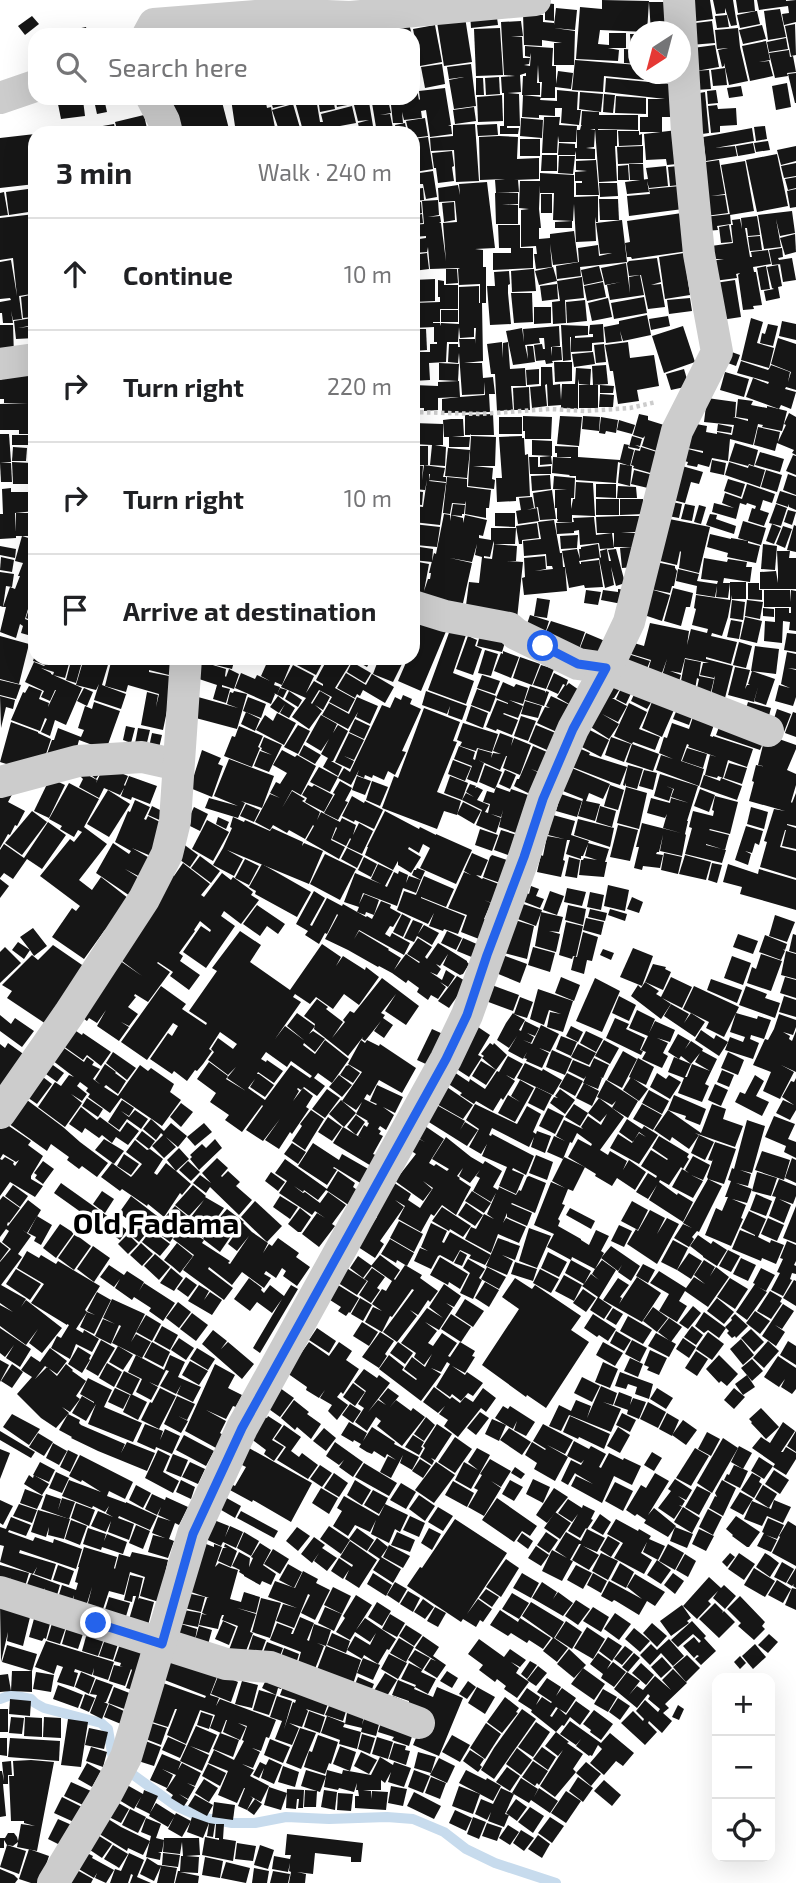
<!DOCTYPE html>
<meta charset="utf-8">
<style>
body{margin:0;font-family:"Exo 2",sans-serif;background:#f2f2f2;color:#202124}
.controls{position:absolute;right:21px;bottom:21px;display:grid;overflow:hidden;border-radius:14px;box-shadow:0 7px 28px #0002}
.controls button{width:63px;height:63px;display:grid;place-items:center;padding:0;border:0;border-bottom:2px solid #e0e0e0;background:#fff;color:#202124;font:35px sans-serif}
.compass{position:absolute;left:628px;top:21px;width:63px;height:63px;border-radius:50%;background:#fff;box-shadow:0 7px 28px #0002;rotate:216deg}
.stop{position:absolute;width:21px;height:21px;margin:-16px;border:5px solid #2563eb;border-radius:50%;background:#fff}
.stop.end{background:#2563eb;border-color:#fff;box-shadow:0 2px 7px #0008}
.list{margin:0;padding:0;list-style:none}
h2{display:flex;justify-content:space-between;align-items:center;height:91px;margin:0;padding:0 28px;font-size:30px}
h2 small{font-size:23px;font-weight:400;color:#757577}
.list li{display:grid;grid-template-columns:46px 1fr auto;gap:21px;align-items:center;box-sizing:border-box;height:112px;padding:0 28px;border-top:2px solid #e0e0e0}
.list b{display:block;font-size:26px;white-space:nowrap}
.list em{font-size:23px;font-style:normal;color:#757577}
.icon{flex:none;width:38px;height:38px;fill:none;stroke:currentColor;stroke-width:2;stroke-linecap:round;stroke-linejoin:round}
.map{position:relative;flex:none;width:796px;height:1883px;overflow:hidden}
.search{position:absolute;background:#fff;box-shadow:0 7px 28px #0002;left:28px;top:28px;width:392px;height:77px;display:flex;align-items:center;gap:18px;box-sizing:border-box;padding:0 24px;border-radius:21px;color:#757577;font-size:26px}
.panel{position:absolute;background:#fff;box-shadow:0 7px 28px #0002;left:28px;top:126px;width:392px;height:539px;border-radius:21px}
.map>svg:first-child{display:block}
</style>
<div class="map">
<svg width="796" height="1883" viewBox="0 0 796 1883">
<rect width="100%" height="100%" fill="#fff"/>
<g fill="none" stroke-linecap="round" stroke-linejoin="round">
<g stroke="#c7dbed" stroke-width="10">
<polyline points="0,1699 11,1695 31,1699 35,1703 44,1708 101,1723 108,1729 113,1759"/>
<polyline points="128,1771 176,1806 200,1817 232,1823 255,1823 286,1817 329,1819 387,1817 413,1819 444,1832 466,1849 495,1863 556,1883"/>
</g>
</g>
<g fill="#161616" fill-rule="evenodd">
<polygon points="602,0 649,1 647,32 600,30 598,44 609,45 609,33 626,33 626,48 608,48 619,50 618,61 576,59 580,7 602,9"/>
<polygon points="687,0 710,0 713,19 690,22"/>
<polygon points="713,0 733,0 737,25 731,26 725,8 725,13 716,14"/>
<polygon points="736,0 754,0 755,11 738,13"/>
<polygon points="757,0 786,0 786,1 796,0 796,22 784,25 782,14 789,13 788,6 759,10"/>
<polygon points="649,2 670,2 671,32 651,32"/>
<polygon points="545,3 554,4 554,21 545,20"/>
<polygon points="544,4 543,14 534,13 534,15 543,15 543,22 554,23 554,25 556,8 577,10 575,30 554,28 575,31 574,65 554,65 554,43 562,43 542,40 542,46 524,45 523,13"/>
<polygon points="780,9 786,37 768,40 764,11"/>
<polygon points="496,10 498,25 471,28 470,13"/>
<polygon points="756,11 757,11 760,24 740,28 737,15"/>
<polygon points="727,15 729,27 717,28 715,16"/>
<polygon points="32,16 39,24 25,35 18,26"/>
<polygon points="465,17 472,62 444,66 437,22"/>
<polygon points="408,20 412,35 357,35 356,30"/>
<polygon points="521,21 523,36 511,37 522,37 523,58 530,58 529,64 524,65 530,66 531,53 530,57 525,56 525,46 553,48 552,66 556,66 556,84 558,71 573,73 571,89 555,87 555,98 541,98 542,82 539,82 538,65 537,83 540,83 540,95 522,95 523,76 526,76 526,73 520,75 521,92 508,93 519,94 520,126 507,126 507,128 519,128 518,134 500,134 500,126 504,126 504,93 502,93 501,77 515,76 504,75 501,22"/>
<polygon points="712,21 715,43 690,45 687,24"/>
<polygon points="795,24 796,55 791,56 785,26"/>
<polygon points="435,25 442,62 420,66 413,29"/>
<polygon points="762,25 766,39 743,44 739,30"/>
<polygon points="86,27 88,35 54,35 54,34"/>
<polygon points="500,28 503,75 476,76 474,29"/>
<polygon points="738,28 740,47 748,81 729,85 724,63 724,66 722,67 718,50 728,48 717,49 715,30"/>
<polygon points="630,34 638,34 638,48 631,48"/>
<polygon points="786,38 788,49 769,52 767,42"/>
<polygon points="766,41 770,60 759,62 769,61 773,76 750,81 742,46"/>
<polygon points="715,45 719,67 696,71 693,48"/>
<polygon points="624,49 638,50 638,64 624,63"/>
<polygon points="789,50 790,57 793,56 796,72 787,73 788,76 775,78 769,53"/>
<polygon points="575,60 638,65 638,74 676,74 675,83 604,76 603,92 572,90"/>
<polygon points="442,64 445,84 425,88 421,67"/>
<polygon points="471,64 476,106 454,109 449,80 464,77 449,79 447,67"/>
<polygon points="725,68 727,85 713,86 711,70"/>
<polygon points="709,70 711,89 696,90 694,71"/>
<polygon points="796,73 796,103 795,103 788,74"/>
<polygon points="413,74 414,74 419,100 420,99 419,91 445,88 451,125 448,126 451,126 452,134 430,137 426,110 421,111 422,118 404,120 402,112 403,123 393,123 391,105 402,104 402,101 396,102 396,98 413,98"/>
<polygon points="499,77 500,94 486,95 485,78"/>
<polygon points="476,78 483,78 484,95 476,95"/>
<polygon points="606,78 671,84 669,99 672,100 672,117 662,117 662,132 640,132 640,117 648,117 648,99 665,99 605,92"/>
<polygon points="787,83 791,107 776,110 772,86"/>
<polygon points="741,86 743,96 729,98 727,88"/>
<polygon points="557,90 578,92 577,110 581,110 579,125 561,123 562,108 555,108 555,116 539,115 539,118 522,117 523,95 541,97 540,100 557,101"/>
<polygon points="716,90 718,103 708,104 707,91"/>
<polygon points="580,92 603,94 601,112 579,109"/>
<polygon points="705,92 709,133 702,134 694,94"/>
<polygon points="604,94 615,95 613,113 603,112"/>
<polygon points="502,95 503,121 478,122 477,97"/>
<polygon points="616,96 646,98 646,114 615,113"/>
<polygon points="182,98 221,98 230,133 182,133 168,101"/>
<polygon points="238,98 265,98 267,108 271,107 276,133 236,133 231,99"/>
<polygon points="270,98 291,98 293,103 273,108"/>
<polygon points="294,98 316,98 320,122 323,122 321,114 352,106 356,123 340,126 341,131 330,133 280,133 272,110 293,104 300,128 302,127"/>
<polygon points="318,98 333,98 335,109 320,112"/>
<polygon points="335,98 367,98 368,101 337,107"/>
<polygon points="83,100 85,116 61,119 58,104"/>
<polygon points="388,100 391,113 380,115 390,114 394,133 377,133 372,103"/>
<polygon points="369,102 374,132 360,133 358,123 369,120 358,121 354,105"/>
<polygon points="105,103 107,112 97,114 95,105"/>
<polygon points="717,105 718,109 736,108 737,125 720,126 720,132 711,133 708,106"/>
<polygon points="474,107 476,121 455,124 453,110"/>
<polygon points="582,111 599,112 599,115 638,115 638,130 598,129 598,130 617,130 617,146 615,146 617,181 599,182 595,129 590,130 595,130 594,147 586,148 595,149 595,159 576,159 576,151 575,155 558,155 559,143 575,144 575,148 577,148 577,130 580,130 581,126 582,126 581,125"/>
<polygon points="144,115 148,133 118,133 115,122"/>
<polygon points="544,117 560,117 559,125 577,126 576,142 559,142 558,136 557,153 542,153"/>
<polygon points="425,118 428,136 413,138 413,133 409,133 406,121"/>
<polygon points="521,118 543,120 542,138 520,136"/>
<polygon points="405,123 407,133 397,133 395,125"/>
<polygon points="114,124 116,133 74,133 74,131"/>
<polygon points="475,124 479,181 456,182 454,150 431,151 430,138 453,136 453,139 453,125"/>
<polygon points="497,124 498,135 478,136 477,125"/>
<polygon points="765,126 767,139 756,141 754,127"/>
<polygon points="752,128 754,141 715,148 735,146 737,156 706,161 703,137"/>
<polygon points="677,130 677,164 667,165 666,159 646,160 644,134"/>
<polygon points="618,131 639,131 639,135 642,134 642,145 619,146"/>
<polygon points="35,134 35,184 0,188 0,138"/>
<polygon points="499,136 518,137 517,159 539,158 539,179 514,180 518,180 519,192 496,193 495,180 505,179 480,180 479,137"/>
<polygon points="428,137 433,169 415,172 413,139"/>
<rect x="520" y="139" width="20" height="17"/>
<polygon points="768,141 770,150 756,152 754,143"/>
<polygon points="753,143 755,153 738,156 736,146"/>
<polygon points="643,146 643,163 618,164 617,147"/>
<polygon points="796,146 796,161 781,165 777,150"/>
<polygon points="452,151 454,166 452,167 454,181 438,183 436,168 434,168 432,153"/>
<polygon points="777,154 788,206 757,212 746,160"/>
<polygon points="542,155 557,155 557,171 541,171"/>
<polygon points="559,156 575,156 573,174 558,173"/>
<polygon points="596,160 599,195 576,195 576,183 582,183 582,181 575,181 575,172 587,171 576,170 576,161"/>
<polygon points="719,160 725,194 711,196 725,195 728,213 706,216 699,163"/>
<polygon points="745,161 754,211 730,215 721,165"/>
<polygon points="796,163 796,176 784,178 781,166"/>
<polygon points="629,164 643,164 644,180 630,180"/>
<polygon points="628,165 629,180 618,180 618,166"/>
<polygon points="666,166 668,186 649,188 647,181 649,192 627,194 625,182 648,179 646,168"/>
<polygon points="678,166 680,185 670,186 668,167"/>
<polygon points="433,171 437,197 426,199 423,184 419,184 420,187 413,188 413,174"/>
<polygon points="540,173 574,175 574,197 598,196 598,222 596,222 595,217 596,241 576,242 574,204 573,221 553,220 554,193 540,193 540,185 539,209 541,228 539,228 539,239 550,238 550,234 574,231 578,262 553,265 550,244 552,267 536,269 534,254 537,254 536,246 521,247 521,210 529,209 519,208 520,181 540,181"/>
<polygon points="796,177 796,188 788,190 785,179"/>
<polygon points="487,182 495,248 475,249 483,250 483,267 486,267 486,303 480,303 480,284 459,285 458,269 460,268 430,269 428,247 427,252 413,253 413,240 426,238 426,236 413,237 413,225 424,224 422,201 438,200 439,215 428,217 440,216 441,222 439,223 441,223 446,261 443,223 457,222 455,201 439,202 438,188 458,185 460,195 459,184"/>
<polygon points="599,183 617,183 618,196 600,197"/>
<polygon points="680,186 683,209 629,216 627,196 650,194 649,189"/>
<polygon points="35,188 35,211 9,215 6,192"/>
<polygon points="423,188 424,200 413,201 413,189"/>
<polygon points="796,189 796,207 790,208 787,191"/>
<polygon points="4,192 8,215 0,216 0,193"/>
<polygon points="495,193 518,193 518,204 502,205 518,205 518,224 496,224"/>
<rect x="541" y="194" width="11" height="19"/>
<polygon points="599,199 618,199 619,220 600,220"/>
<polygon points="421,202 422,213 413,215 413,203"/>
<polygon points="454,202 455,220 444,222 442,203"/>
<polygon points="792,211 795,233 780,236 776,219 781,247 764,249 758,215"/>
<polygon points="682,213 688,251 632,259 631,257 627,257 625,243 630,242 627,221"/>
<polygon points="35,214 35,292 32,293 30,284 31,294 19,296 22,319 13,320 11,311 13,323 3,323 2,313 0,313 0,302 11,300 10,298 0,299 0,262 11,260 17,296 13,258 0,260 0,218"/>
<polygon points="422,214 423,223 413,224 413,216"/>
<polygon points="730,214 731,224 717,226 718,230 706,231 704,217"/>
<polygon points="757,216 760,235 748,236 747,228 745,228 750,257 752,257 751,252 768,250 771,264 753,267 754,272 756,272 762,305 753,306 754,309 743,310 738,275 740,273 736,274 737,278 714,281 710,261 724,259 713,259 711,246 733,243 731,225 733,225 732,220 740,219 742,229 741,218"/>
<polygon points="622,220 627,262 580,267 581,276 557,279 556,266 579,262 578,248 598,245 599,256 612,253 600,254 596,223"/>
<polygon points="572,221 572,228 555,228 555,222"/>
<polygon points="498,225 520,225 520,248 533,248 533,268 493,270 493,253 511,253 511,248 499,248"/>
<polygon points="729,225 732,242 721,243 719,227"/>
<polygon points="795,234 796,252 785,255 780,238"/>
<polygon points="760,236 762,250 750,251 748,237"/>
<polygon points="782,248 783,257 778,258 779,260 792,258 796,280 783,282 780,264 781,264 772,265 769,250"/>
<polygon points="427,253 429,269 413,271 413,255"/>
<polygon points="684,253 690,295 665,299 659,257"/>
<polygon points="657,258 661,282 651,285 661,284 665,307 648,309 641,275 629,276 627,263 629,261"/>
<polygon points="626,263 630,293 629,277 640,275 644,295 610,300 607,285 621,282 605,285 601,268"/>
<polygon points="778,265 782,286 778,287 780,298 766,301 764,291 774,289 772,288 767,267"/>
<polygon points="599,266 603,281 584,285 581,270"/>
<polygon points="766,266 770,289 761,290 757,268"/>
<polygon points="553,267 557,281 539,285 535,271"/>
<polygon points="446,269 457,269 458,283 446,284"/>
<polygon points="532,269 534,269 536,291 512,292 511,271"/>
<polygon points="509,271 510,284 508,285 508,293 506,293 508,293 511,324 490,325 487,286 495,286 494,272"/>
<polygon points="582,277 584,298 565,300 566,323 553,324 552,302 560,301 557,281"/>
<polygon points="435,279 435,301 413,302 413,280"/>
<polygon points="438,280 444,281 444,285 458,285 458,309 440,309 440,322 433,322 433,323 440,323 441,326 441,323 459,324 459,287 479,286 479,303 482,303 483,361 464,363 482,363 483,378 493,377 495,394 489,394 490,412 442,413 442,399 459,397 438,398 438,410 424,411 424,408 413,408 413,385 438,386 438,382 459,381 460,397 485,395 484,382 484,394 462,395 459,353 458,363 448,362 449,344 458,344 458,347 460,347 459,339 475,339 475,344 476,328 474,328 474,337 460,338 459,327 458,342 447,342 446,362 429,363 430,380 413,381 413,352 430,352 430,344 437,344 437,342 434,342 434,327 413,328 413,303 440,302 440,297 438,297"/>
<polygon points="735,280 741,317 721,320 715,283"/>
<polygon points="603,282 606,297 587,301 584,286"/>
<polygon points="557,284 558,299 542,301 540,286"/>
<polygon points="511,293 532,293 533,322 514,323"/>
<polygon points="30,295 33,317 23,318 21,297"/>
<polygon points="644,297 647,313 614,319 611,303"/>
<polygon points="608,298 612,317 592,321 588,303"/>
<polygon points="690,298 692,311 669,314 667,300"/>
<polygon points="585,300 587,321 567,323 566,302"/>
<polygon points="534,307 551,307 551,323 534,324"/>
<rect x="441" y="310" width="17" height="12"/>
<polygon points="647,315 651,335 623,341 620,331 622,341 606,343 604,327 619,324 619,321"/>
<polygon points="668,316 670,326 651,330 649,319"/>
<polygon points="32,318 34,325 18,328 35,326 35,338 16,339 14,321"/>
<polygon points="751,318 763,322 757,343 774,348 769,368 741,360"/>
<polygon points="782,321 796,324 796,340 779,336"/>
<polygon points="603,324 604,342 592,343 592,351 571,352 571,337 570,337 571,360 563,361 561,325 588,326 588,335 575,336 575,338 593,337 593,334 589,334 590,325"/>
<polygon points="768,324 778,326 773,346 760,343 762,333 765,334"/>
<polygon points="0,325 13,325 14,356 0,357"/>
<polygon points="559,326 560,346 551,347 552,356 552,347 561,347 562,360 552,361 553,363 546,364 545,360 536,361 534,345 542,344 543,349 545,349 544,338 539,338 540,343 525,345 528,359 527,346 533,346 535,362 513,365 506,331 522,328 524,342 523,329"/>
<polygon points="683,326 695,362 664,373 652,336"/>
<polygon points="413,329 426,329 427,350 413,351"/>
<polygon points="778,338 796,344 796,390 786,387 785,389 796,392 791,409 781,405 779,409 746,397 753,378 768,384 769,382 737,373 741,361 768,370 769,369 771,365 790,372 788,382 791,372 771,364"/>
<polygon points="502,342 503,358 503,343 508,342 510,369 525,368 526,386 511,386 513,410 497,411 495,374 491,374 487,344"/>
<polygon points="628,342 630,358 654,355 659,386 637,390 639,401 618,404 613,371 610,371 605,345"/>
<polygon points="604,344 606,362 596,363 594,345"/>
<polygon points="729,351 740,355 736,366 725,362"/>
<polygon points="593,352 595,364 574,367 572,354"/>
<polygon points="554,362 572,362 572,381 555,382"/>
<polygon points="439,363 459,364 458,381 439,380"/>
<polygon points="606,365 608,384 593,385 592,366"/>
<polygon points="541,367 552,367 553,385 560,384 561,400 562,384 575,384 576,368 591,369 590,385 579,384 578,379 578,409 561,408 561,405 548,406 547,384 545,385 547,406 532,408 530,387 541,386"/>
<polygon points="539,369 539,384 527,385 526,370"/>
<polygon points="684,369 689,386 671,390 666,374"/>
<polygon points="35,372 35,429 29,429 29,434 19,434 19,430 0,430 0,404 28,403 4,403 4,399 0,399 0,373"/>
<polygon points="725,372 749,379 744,397 720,390"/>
<rect x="579" y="385" width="19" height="23"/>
<polygon points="600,385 614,386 613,393 600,393"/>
<polygon points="529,387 530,410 514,410 513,388"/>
<polygon points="600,394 614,395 613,407 599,407"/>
<polygon points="707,398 736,402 735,417 733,417 748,421 748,419 736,417 738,399 753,401 751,405 767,408 767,406 787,411 782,431 762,427 763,425 758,424 753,445 730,439 728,461 712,458 709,467 698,464 697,467 687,465 688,462 681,460 684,448 703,453 703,451 687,448 696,424 707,426 706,432 717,434 717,432 732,435 734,425 704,422"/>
<polygon points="789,413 796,417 796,455 792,453 794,450 777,443 775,451 754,445 758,427 780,432 778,442 786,425 784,424"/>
<polygon points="493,414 494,435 471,435 470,434 470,435 465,435 465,415"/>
<polygon points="639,414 648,416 648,420 664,425 657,451 642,446 645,436 643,438 633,435"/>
<polygon points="523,416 552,417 551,439 525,439 525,431 523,431"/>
<polygon points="560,416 582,417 579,446 557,444"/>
<polygon points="583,416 600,417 599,431 582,429"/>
<rect x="499" y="417" width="23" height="17"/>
<polygon points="601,417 618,420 616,433 606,431 605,434 599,433"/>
<polygon points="451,419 463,419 464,436 452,437 470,437 469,447 449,447 449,437 444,437 443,420"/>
<polygon points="619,420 635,425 632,434 617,430"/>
<polygon points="413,423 443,424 443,445 435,445 446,447 445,466 430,465 432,445 413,444"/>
<polygon points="718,424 732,427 731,433 717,431"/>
<polygon points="0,434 9,434 11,462 0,463"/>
<polygon points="12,435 28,435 28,438 35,438 35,474 33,474 32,456 31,460 28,460 28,445 12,445"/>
<polygon points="471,436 496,437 495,466 473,466 493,468 492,479 495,480 494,489 468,486"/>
<polygon points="522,436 522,438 524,438 525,455 528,454 530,496 516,497 516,501 497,502 496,478 502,478 499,437"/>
<polygon points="632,436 642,439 640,446 635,445 640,447 639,449 629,447"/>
<polygon points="532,440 552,441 552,456 532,455"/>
<polygon points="735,443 758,450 754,466 749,464 748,466 729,461"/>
<polygon points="624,444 629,445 628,448 634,450 630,466 618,462 616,483 576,480 576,476 569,476 570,475 552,473 553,457 571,458 571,457 557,457 557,453 555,453 555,446 578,447 578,457 620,460"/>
<rect x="413" y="446" width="15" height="19"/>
<polygon points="13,447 27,448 26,461 12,461"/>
<polygon points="641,447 660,453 654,474 633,468 634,466 631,465 635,450 640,451"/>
<polygon points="448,448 470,450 467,478 445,476"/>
<polygon points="760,452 784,459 780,472 755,465"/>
<polygon points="793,455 796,456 796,475 786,471"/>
<polygon points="551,456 552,464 540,465 540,457"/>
<polygon points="529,457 538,457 538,467 551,466 551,474 530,474"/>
<polygon points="712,460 726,463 724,475 710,472"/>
<polygon points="12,462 31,463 31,484 13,484"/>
<polygon points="729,462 748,468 749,465 765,470 760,487 725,475"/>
<polygon points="0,463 11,463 12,482 1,482"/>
<polygon points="620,464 632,466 630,486 618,483"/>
<polygon points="413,465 423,466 422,480 424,465 445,468 443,477 446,477 446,482 429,480 430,474 429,474 429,483 429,481 446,483 440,525 413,522 413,506 423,507 427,480 425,490 413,489"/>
<polygon points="682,466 703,472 699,484 691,482 685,503 673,500"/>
<polygon points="634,470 657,476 648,488 631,484"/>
<polygon points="766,470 782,475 777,492 761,487"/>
<polygon points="788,474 796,477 796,495 783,490"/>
<polygon points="550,475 551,489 532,491 531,476"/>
<polygon points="554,476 575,478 574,498 571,498 571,509 573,499 575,499 576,482 593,483 595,516 572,515 572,522 557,522 558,519 557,519 557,508 555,508 555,490 567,490 553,489"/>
<polygon points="447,477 467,479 467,487 491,490 489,508 486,508 486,518 465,514 466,501 465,504 452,503 450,514 443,513"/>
<polygon points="728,479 745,484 741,497 724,491"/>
<polygon points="596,484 616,484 616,498 596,497"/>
<polygon points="747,484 775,494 772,503 763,500 760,510 769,513 764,526 748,521 752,508 755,509 756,506 747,503 746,505 740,503 736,519 712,512 714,503 734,508 722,503 725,493 742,499"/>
<polygon points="31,486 35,486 35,511 15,513 16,532 16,513 28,513 28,536 16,536 16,538 0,539 0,514 3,514 2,489 11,488 11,492 31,492"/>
<polygon points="618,486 636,487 637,498 617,498"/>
<polygon points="552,490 556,519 540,520 538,507 535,508 533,493"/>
<polygon points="413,491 423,492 422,505 413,504"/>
<polygon points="780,491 796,496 796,510 789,507 789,504 788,507 776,503"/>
<polygon points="532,497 534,508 527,510 537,508 539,521 518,524 516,511 521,510 519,498"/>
<rect x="596" y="499" width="23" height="16"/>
<polygon points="620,499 643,499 644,514 620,515"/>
<polygon points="672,502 682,504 679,518 668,516"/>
<polygon points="453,504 465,505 464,514 462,514 462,516 451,515"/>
<polygon points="685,504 695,506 692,521 681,519"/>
<polygon points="776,504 787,508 781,526 769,523"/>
<polygon points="699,505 706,507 701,524 694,522"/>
<polygon points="788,510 796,512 792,525 784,522"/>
<polygon points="495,513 515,513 515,527 495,526"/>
<polygon points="444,514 450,515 450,521 451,515 463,518 463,523 465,515 487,520 483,536 479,535 479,538 491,540 491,528 516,528 515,544 494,544 494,541 493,544 491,543 493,544 490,557 484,556 484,558 492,559 494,544 517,546 516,561 507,561 523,562 517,619 465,613 469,582 479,583 482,557 475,555 477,544 472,562 450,558 472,563 461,612 413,597 413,561 429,564 424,591 428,579 430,579 431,573 429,573 434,553 436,554"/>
<polygon points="710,514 717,515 716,519 736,526 734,534 706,525"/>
<polygon points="622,516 641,516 642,532 621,532 635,533 635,547 614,547 614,533 597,533 596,517"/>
<polygon points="594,517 596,535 612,533 614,548 600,549 599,543 580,545 579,530 574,531 574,533 557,534 556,523 574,522 573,518"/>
<polygon points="664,518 710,527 699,573 679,568 681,552 680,551 677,565 656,560"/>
<polygon points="554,520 560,553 562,553 563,567 565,567 567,591 524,595 522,578 525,577 524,558 545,556 546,569 535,571 553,569 552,566 547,566 546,554 524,556 523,541 541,539 538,522"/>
<polygon points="743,521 766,528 761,545 738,538"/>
<polygon points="537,523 539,538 522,540 522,544 519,544 516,526"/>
<polygon points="413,524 440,527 437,547 416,545 417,535 413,534"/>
<polygon points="772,524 781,528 774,544 766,541"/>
<polygon points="794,525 796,526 796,552 787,550"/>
<polygon points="783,526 792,529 785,548 776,544"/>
<polygon points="710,534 731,539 731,538 748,541 748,543 760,546 756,563 727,557 728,553 707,547"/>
<polygon points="578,535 577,548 561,549 560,536"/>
<polygon points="22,536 35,540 35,586 31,595 33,596 35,590 35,622 26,618 32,599 31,599 25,619 35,623 35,637 21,633 23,626 20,624 16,638 0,632 6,607 3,607 10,587 15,589 20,576 18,576 23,563 15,561"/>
<polygon points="598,544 600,558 601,557 600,551 607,549 609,561 611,561 608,550 616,549 625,583 616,586 611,567 614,585 605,588 599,558 579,561 580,564 581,564 581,562 599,560 603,587 585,588 584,585 569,588 562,551 577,549 580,559 579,549 581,549 581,547"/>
<polygon points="763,544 777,546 775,570 761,569"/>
<polygon points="0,546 16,549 15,558 0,555"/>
<polygon points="413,546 433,549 432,562 413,560"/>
<polygon points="632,547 634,567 622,568 620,548"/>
<polygon points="777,551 790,551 789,558 796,558 796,589 760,589 760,572 776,571 778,583 778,571 782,571 778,571"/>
<polygon points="1,557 14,560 12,572 0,570"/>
<polygon points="704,558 727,562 728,559 747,562 746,567 752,567 750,582 724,578 723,583 730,583 728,598 716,597 717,586 715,597 696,594 697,586 676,581 678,569 699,574 697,581 717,584 718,581 701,579"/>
<polygon points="656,562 675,566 675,568 677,571 674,586 672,586 670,593 650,589"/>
<polygon points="0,572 14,574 12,587 6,586 3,607 0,606"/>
<polygon points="730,582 746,582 746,599 732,599 732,595 728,617 722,636 712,633 711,636 737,642 731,664 706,657 706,659 733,666 725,698 711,695 715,676 714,678 700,675 703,663 709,663 685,658 681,673 670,671 681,675 676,691 659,686 667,659 658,684 645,680 651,660 631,654 634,643 644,646 650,623 689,631 687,645 691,629 707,633 708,629 692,625 696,609 694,608 696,595 730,600"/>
<polygon points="748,583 759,583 759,590 762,590 762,600 748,599"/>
<polygon points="673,588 693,593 690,607 686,607 681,626 664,621"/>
<polygon points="618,589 628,590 622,604 601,600 603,590 618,592"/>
<polygon points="650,589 670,595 662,621 641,614"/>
<polygon points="586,590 601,592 598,605 584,603"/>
<polygon points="764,590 790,590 790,602 791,590 796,591 796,631 789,630 790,622 783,621 782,643 764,641 765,621 775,622 775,608 789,608 789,613 791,613 791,607 764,607"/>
<polygon points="537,598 550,600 547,618 534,616"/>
<polygon points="732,600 745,602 743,620 730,618"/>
<polygon points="747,600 763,602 760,619 745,616"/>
<polygon points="763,608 774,609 774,617 763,616"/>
<polygon points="413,614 447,629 421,691 398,681 408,658 413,658 413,647 415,642 413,641"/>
<polygon points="530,615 549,621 545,634 551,621 585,632 578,652 524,633"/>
<polygon points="745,617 762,621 757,643 740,639"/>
<polygon points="731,620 742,622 739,639 727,637"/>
<polygon points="482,628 507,636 502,652 477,646"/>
<polygon points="450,630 466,635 453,673 474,681 466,704 428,690"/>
<polygon points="586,633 605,641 599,656 580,648"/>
<polygon points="787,633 796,634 796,652 784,650"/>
<polygon points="0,636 29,644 19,684 0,679"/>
<polygon points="468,636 477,640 475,646 482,649 473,675 456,669"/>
<polygon points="739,642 752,646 746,668 733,665"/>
<polygon points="755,646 779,649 776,674 751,671"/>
<polygon points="485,650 498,654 491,676 478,673"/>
<polygon points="503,651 519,657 511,678 494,671 501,653 503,654"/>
<polygon points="787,652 796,654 796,669 788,668 796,670 796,697 793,706 775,701 779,685 790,688 781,684"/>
<polygon points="625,653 650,661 644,676 620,667"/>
<polygon points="520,657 540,664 532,685 513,678"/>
<polygon points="34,658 61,658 70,660 65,678 53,675 54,672 41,668 51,673 51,674 82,688 66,725 55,720 50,736 41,732 47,719 45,718 40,731 11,720 23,692 25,693 29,686 42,691 39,699 49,703 48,707 56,690 55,690 50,701 41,697 44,691 25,682 34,662 44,666 45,665 33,661"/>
<polygon points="73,658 83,658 76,683 66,680 71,661 77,663 72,660"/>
<polygon points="84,658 110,658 102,685 126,694 121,709 94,700 99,684 96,690 76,685"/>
<polygon points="112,658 169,658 176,661 173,676 149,670 149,672 174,677 163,730 141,725 147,692 158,695 156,707 159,694 128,685 126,692 105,686"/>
<polygon points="199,658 235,658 232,669 203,662 226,669 225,676 226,677 229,669 239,674 234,689 222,685 222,687 230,689 226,703 213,699 217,685 196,678"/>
<polygon points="269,658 293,658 282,685 275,682 274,685 280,687 277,695 280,688 287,690 283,698 274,693 275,694 271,704 235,688 241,673 255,679 257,675 270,681 261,676"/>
<polygon points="295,658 325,658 316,675 293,663"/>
<polygon points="328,658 344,658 351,662 335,688 355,699 348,712 329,702 332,697 319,690 311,703 312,704 320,691 330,697 323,710 315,705 322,711 309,729 292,717 306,698 281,687 293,665 314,676 306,693 314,681 323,686 323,684 316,680"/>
<polygon points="351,658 372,658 367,667"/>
<polygon points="379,658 405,658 393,682 373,674"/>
<polygon points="685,659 701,662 699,676 714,679 709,700 695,697 699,679 697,678 694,695 679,692"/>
<polygon points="352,662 371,673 365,683 347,672"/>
<polygon points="541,665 554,669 546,689 533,685"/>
<polygon points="735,667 750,670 745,689 747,685 750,685 748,684 752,671 775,679 766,705 754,701 758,687 754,702 728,695"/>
<polygon points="346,673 366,685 372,674 394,687 385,703 363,690 360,696 357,694 355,698 337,688"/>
<polygon points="554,673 568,680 566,686 569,683 579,690 569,704 557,697 565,685 563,684 558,694 547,689"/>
<polygon points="482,675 500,681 495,694 477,688"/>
<polygon points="613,679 623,684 614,698 612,698 627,706 618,722 602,714 619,724 609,739 589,726"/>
<polygon points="0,680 21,685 16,699 0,695"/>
<polygon points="503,682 514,687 516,684 528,688 523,704 509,700 523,706 518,718 504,713 503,714 518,720 512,735 497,729 496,731 486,727 497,700 508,704 508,703 496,698"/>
<polygon points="623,684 633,689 626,704 616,699"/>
<polygon points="530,686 545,691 545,693 546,691 549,692 544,706 525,700"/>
<polygon points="84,688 93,692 87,706 77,701"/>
<polygon points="637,688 677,703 662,737 642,728 653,699 647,709 631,701"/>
<polygon points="477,689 496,696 490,712 471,705"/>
<polygon points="234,691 247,694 237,729 192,717 198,697 238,708 227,704 230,692 233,693"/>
<polygon points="289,691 302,700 298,707 285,699"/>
<polygon points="426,691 467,706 462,720 448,715 450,706 447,714 422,705"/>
<polygon points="403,695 412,699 410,704 421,709 402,751 406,752 395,775 388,771 384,780 373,775 372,778 365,775 364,778 357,775 359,770 351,785 338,778 344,768 350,772 382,705 390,708 395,697 401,700"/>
<polygon points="0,696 15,700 13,709 6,707 1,728"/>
<polygon points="278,696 283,700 280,705 283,700 295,708 289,718 280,713 285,704 279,713 270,707"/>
<polygon points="551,696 570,705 559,733 537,723 545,707 550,708 546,706"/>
<polygon points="248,697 266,704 261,718 243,711"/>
<polygon points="357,697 378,706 370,724 356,717 358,712 348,729 322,715 329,703 349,714"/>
<polygon points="525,701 542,706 538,718 521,714"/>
<polygon points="94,702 120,711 106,750 79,740 76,751 46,757 52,740 54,740 58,728 81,737 84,730 78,728 85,706 92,709"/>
<polygon points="680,702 695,708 689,725 673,719"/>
<polygon points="748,702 771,708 766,727 742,721"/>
<polygon points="629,703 647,712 639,729 660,737 655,750 633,742 632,744 614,736"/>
<polygon points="471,706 488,713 483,728 466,721"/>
<polygon points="424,708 460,722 453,741 457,742 437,792 461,801 457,815 444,811 437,829 382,808 394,776 398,778"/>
<polygon points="696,708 716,719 710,736 713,737 713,736 753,749 747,767 728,760 723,778 718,776 717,778 705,775 710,755 717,757 688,747 689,745 687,744 681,761 704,769 699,786 656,770 661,755 673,759 659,753 664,737 667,738 672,723 689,729"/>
<polygon points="777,709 791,714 784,732 782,732 779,739 796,745 796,749 787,770 796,774 796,785 791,802 792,803 796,793 796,826 787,824 787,825 796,828 796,849 782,846 786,830 785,830 780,847 796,851 796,878 760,867 767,842 764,841 774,809 785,811 749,801 754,782 752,781 756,765 767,767 758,765 764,741 760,750 716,735 722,719 771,728"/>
<polygon points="246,712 260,719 255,731 241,724"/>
<polygon points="793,712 796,713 796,737 785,733"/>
<polygon points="277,713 296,723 284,745 256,730 265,715 273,721"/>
<polygon points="321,715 337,724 333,733 338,725 348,731 333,761 331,761 342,767 338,776 323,767 328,758 321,754 329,739 321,751 306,742"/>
<polygon points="521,716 536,721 528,741 514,736"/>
<polygon points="355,719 370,726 364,739 349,732"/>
<polygon points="11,722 38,732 38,733 51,739 43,763 26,770 0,762"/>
<polygon points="463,723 498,734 492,752 477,748 476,751 460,746 462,742 457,740"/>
<polygon points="298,725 310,731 298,754 284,747"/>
<polygon points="536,725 558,734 547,750 529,742"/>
<polygon points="126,726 135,728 131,743 123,740"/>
<polygon points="239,726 263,736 258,747 260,748 252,767 224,756 232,736 235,737"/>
<polygon points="584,727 609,740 601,757 576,744"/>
<polygon points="138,728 150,730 145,751 134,749"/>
<polygon points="152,733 162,735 159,748 149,747"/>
<polygon points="349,733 364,740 354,760 344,756 354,761 350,769 335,762"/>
<polygon points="500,733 513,738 511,746 514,738 531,745 520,775 503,768 507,756 506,756 500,770 478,760 484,763 477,783 467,779 472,766 454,759 459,746 475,752 473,759 475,760 478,749 492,753 491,758 493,753 501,754 493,751"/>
<polygon points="264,737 282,745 269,772 254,766 260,751 272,755 261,750 262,748 260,747"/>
<polygon points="611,737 631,744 624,762 605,755"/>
<polygon points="632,744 659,754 653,771 626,762"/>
<polygon points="304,745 321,755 315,764 299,755"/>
<polygon points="533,746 547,752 539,772 531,769 544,775 530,794 514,786 517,779 519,779"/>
<polygon points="574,746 590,753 589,755 627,767 620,785 611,782 611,780 611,782 567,765"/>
<polygon points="687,748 707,754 703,768 682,761"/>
<polygon points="202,750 221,758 218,764 223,766 212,797 190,788"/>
<polygon points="282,750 295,757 297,755 316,766 301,795 292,790 282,808 292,791 305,799 302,801 320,812 317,820 321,812 340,822 342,818 356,825 353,835 359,823 373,831 362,854 347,847 351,839 350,838 346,846 332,839 337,828 336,827 331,840 345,847 339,859 306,840 314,826 313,825 305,839 289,830 287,833 273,825 270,830 255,822 270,794 280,798 270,793 276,782 280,784 287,773 273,765"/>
<polygon points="229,759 274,776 262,808 241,801 245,803 238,818 205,808 209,798 238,806 214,796"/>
<polygon points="453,760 471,767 465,781 448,774"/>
<polygon points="88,763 100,773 96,779 87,772 86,774 97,780 96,783 104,766 128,776 124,785 125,786 129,776 157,786 150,804 132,797 131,800 121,796 124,788 120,795 104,788 99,798 79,787 83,779 79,775"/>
<polygon points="729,763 747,768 742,784 724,778"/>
<polygon points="485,765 502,772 495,789 479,782"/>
<polygon points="628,765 643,769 637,789 626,786 626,783 625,786 623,785"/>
<polygon points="567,766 610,784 603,799 589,793 586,801 600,804 595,821 578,816 583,799 558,789"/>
<polygon points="319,767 338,777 330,792 310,782"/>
<polygon points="505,770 516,775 510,789 499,784"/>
<polygon points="644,770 657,773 653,790 639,786"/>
<polygon points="660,774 698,786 687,821 688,821 685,834 686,835 682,856 660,851 663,835 659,852 657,852 656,854 663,855 660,868 643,866 642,870 634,868 639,847 636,847 642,823 681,833 663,828 667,814 665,818 647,813 651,798 670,803 671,798 689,803 671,797 674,789 666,786 673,789 669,801 654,796"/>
<polygon points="704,775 720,781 721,778 742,786 737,800 700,787"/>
<polygon points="357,776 371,781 365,795 352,790"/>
<polygon points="450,776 468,783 462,800 444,793"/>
<polygon points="50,778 65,785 49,818 34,811"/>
<polygon points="340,781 352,788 345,801 348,802 338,820 324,813 335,794 333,793"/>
<polygon points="372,781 388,787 380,806 366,800"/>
<polygon points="69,783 99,799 84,827 107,844 79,880 92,890 101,877 133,902 104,931 84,959 52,937 72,908 76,911 80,906 40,876 70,839 74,842 82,832 78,830 74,837 60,829 62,826 49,819"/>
<polygon points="470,784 476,786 475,788 477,787 483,790 477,800 489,805 485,812 488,813 490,804 483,802 487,791 494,793 496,787 510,792 511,789 531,796 519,834 499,827 503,810 501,817 491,814 501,818 496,833 476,825 482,810 462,800 466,793 474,797 466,792"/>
<polygon points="308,785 312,787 314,785 333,795 324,812 305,802 307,798 302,795"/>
<polygon points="610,785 624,790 618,810 604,806"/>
<polygon points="626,787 647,793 639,829 617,823"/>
<polygon points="0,788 15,789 8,802 25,811 17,826 15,825 10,835 8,834 0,848"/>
<polygon points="700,789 715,795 709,812 694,806"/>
<polygon points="108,790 130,804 109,837 87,824"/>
<polygon points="561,794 582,801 577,817 556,811"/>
<polygon points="352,796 364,803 365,801 383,810 374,829 355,820 354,822 342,816"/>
<polygon points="715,796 738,802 730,834 710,829 709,830 729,835 725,850 706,844 706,845 726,850 722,863 685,854 692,828 689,827 693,811 713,816 714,811 712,810"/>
<polygon points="135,800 150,807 144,819 146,820 148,816 164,824 151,856 132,848 155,861 144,879 125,869 144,881 133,898 96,873 113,843 129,854 131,851 115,842 128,811 130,812"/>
<polygon points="463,802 481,811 474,824 457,814"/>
<polygon points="246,804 260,810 254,822 240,816"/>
<polygon points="152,806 162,811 164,822 148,815"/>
<polygon points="600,806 616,811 612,827 596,822"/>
<polygon points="194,807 208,814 200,831 186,824"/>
<polygon points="751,807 768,812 764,829 747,824"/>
<polygon points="32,811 47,822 22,855 5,843"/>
<polygon points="385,811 419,829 420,827 436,835 436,834 472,850 456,884 420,868 430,848 423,844 419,853 409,847 408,849 421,857 411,873 398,865 398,861 393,870 365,855 368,847 367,847"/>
<polygon points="553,815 575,821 571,835 589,841 588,843 609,849 605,862 607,862 604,877 579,875 581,860 583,860 584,858 597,860 585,856 588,844 583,856 581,856 581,859 566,854 570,840 567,840 563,860 565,861 561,877 537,872 541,855 543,856 547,836 564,839 548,835"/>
<polygon points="218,817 229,822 226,829 216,824"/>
<polygon points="233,817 244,822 245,820 254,824 253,826 254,824 270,831 272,828 303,842 302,846 304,843 323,851 309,884 227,850 243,859 234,876 213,865 223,848 232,828 230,827"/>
<polygon points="578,819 614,828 610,847 574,835"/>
<polygon points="207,820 229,832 213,861 192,849"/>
<polygon points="48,822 66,835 42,869 27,859 13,879 4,873 0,878 0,850 4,844 24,858"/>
<polygon points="618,825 638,830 630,861 610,857"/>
<polygon points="746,826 763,831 759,845 755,843 752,853 745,851 751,854 748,865 735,860"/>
<polygon points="480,829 498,835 492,851 475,845"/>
<polygon points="501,830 517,835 511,856 494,850"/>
<polygon points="182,843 198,855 190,867 173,855"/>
<polygon points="347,848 363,856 357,868 341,859"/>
<polygon points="472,853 488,860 481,876 476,875 482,879 483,878 504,886 497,905 484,900 491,903 484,919 487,920 479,939 461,932 467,915 448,908 464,872 471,875 464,871"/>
<polygon points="664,853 682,857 678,874 661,870"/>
<polygon points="325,854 356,869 340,900 310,884"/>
<polygon points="492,855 510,861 503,884 483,877 490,857"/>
<polygon points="685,855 711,862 706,880 679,874"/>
<polygon points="200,856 220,871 211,883 191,868"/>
<polygon points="364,857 377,864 371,877 358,870"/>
<polygon points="569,857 580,860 577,878 565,876"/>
<polygon points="245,859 259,866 249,885 235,878"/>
<polygon points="183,863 210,884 201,895 204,897 222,873 231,880 233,877 248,888 247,889 248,888 253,892 251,895 259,900 241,924 224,911 221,916 235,926 206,968 183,952 201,926 210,932 211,930 200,921 194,930 195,931 179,953 183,956 180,961 200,975 189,990 170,976 173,972 158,962 157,963 170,972 148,1002 135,994 134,996 136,997 128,1007 138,1014 129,1026 121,1022 129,1027 119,1041 97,1026 106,1010 97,1023 89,1018 87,1021 77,1014 116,958 142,976 118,958 169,872 174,876"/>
<polygon points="712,863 722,865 717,883 708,880"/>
<polygon points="262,864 311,892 297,917 255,894 256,891 249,887"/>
<polygon points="378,864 393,871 385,886 387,887 394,872 398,874 399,871 408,875 406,883 409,876 421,880 416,893 403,888 397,906 363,893 359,904 364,894 379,900 374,915 366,912 365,915 357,912 359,907 344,902 355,873 381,884 371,879"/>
<polygon points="728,864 758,874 759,869 796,880 796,910 740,894 742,887 723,882"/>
<polygon points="417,868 425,871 421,880 412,875 414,870 416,870"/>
<polygon points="424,876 454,889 446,907 421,897 421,898 465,916 458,934 444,929 443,931 429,926 434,913 428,924 397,910 404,891 416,895"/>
<polygon points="0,879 9,886 0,898"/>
<polygon points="608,885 629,890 625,911 604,906"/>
<polygon points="531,886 539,889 536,896 544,899 540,908 522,901 525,892 529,894"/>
<polygon points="567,888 586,892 582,906 564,902"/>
<polygon points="314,891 325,898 310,925 312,926 327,898 342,906 343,904 366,917 367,916 372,919 381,901 391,905 390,908 401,914 393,927 390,926 385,934 390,937 392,933 410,943 404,955 359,930 354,939 359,931 389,949 388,950 401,958 394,970 406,954 419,963 420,962 407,954 418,938 432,947 425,957 427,959 438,943 467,961 467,962 469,964 463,974 460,975 443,965 448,954 440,966 436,964 441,969 437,975 430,972 442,980 446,970 455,976 448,987 440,982 446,987 438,999 431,995 428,1000 417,992 419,988 408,980 406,983 392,973 379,966 378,967 348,950 325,939 338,915 337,914 327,934 325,933 319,944 305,935 308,931 296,924"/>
<polygon points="550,891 564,896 557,915 543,910"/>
<polygon points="590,892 604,895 601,910 587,907"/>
<polygon points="632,897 643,902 639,913 627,909"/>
<polygon points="520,903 542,910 536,926 515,918"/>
<polygon points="257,905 285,924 278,934 267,926 260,936 243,924"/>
<polygon points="568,905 586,909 583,925 565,920"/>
<polygon points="590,909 607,913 605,921 588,917"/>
<polygon points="610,909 627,914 625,921 608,915"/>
<polygon points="541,912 563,917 559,932 549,931 560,934 556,952 535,946"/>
<polygon points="402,914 411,919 403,937 393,932"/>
<polygon points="775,915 795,922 787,942 769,936"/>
<polygon points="586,918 604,922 601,935 583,930"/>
<polygon points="413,920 423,924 418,934 424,925 439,933 432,945 417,936 414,942 404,938"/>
<polygon points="515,920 534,926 527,959 504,953"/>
<polygon points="566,922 583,926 576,957 573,956 572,959 559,955"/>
<polygon points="33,928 47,946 34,956 30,950 24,959 12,950 18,942 30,950 20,937"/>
<path d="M240,931L261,945L250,962L290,990L322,944L341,957L336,966L343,956L365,970L366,967L379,977L359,1005L344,994L333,1009L316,997L310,1004L295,994L293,997L301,1002L275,1039L285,1026L305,1041L287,1026L297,1013L315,1026L309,1034L313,1031L325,1039L315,1052L304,1043L303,1045L315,1054L325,1040L349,1059L332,1083L318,1073L314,1078L325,1086L317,1096L304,1087L301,1090L298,1088L297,1089L299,1091L293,1101L303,1088L313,1096L306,1107L309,1109L292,1134L290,1132L279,1149L265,1140L280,1119L263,1141L246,1130L263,1106L262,1105L242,1132L225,1120L229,1115L210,1102L216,1093L197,1079L209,1062L228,1076L226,1079L246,1091L227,1078L236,1067L228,1075L208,1060L214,1052L211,1049L218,1038L233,1049L237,1044L220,1032L209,1049L212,1051L203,1064L197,1071L195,1070L187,1081L174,1071L172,1074L150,1059L168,1033L172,1036L178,1026L173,1023L147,1060L121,1042L161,986L186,1004L182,1009L206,1025L207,1023L189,1011L217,971L212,968ZM266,1052L287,1067L291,1061L312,1076L310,1078L291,1065L265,1100L248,1088L255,1079L250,1087L265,1097L274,1085L259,1074H257L258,1072L274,1083L283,1071L267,1060L266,1062L261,1059Z"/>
<polygon points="447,931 462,938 456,950 441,943"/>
<polygon points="583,932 598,937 592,961 587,960 584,974 571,970 574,957 577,957"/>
<polygon points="738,934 758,941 753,954 733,947"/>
<polygon points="793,934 796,935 796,953 789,951"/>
<polygon points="765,935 787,944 785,950 783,949 785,951 781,960 759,952"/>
<polygon points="463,938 479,945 474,958 457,951"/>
<polygon points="53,945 85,967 46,1024 7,998 12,991 2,985 32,955 38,960"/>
<polygon points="5,947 21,963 0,983 0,952"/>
<polygon points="533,947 555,953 550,972 528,965"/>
<polygon points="633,948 653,956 642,986 620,977"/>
<polygon points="603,949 614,953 611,960 600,955"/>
<polygon points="786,951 796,954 796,979 781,975"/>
<polygon points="500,954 527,964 520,983 491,971"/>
<polygon points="761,954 782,961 771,991 747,983 752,967 756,969"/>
<polygon points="732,956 751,963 743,985 724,978"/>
<polygon points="653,964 666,967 665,969 671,972 663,990 645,982"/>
<polygon points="457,976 467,982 449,1008 438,1001"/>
<polygon points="561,977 580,985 574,1001 555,993"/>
<polygon points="671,977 692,987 682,1008 662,998 671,1004 661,1019 631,996 638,985 641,988 645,982 659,991 656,994 661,997"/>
<polygon points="785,977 796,980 796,998 780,993"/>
<polygon points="382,978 419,1006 406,1025 385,1011 396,994 381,1013 385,1015 383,1018 393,1025 384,1038 374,1031 381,1021 365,1041 362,1039 363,1037 348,1056 314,1029 315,1024 304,1016 317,999 328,1007 326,1009 343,1022 332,1038 345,1022 343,1020 350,1011 354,1013"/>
<polygon points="595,978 620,991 602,1032 576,1021"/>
<polygon points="711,979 742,990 737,1003 707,990"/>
<polygon points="489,984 519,995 513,1011 483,1000"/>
<polygon points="694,986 739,1007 736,1013 757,1019 758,1016 771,1020 764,1039 751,1035 750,1039 759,1043 753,1059 725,1050 730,1037 743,1042 745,1037 730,1032 736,1013 724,1037 706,1028 709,1022 683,1009"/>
<polygon points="746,986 767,994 765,998 780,1003 775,1018 739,1005"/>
<polygon points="538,989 573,1001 563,1032 547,1027 550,1012 561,1014 549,1010 544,1025 530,1019"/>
<polygon points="619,996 636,1005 629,1021 612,1013"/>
<polygon points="784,996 796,1000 796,1017 779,1012"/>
<polygon points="520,997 533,1002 527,1018 514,1014 525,1020 519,1030 521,1031 525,1021 539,1028 535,1036 527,1033 534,1037 531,1043 523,1040 532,1044 541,1025 559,1034 550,1052 539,1048 549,1053 542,1068 526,1061 527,1059 524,1058 527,1052 523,1059 508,1051 517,1036 509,1048 497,1040 506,1023 513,1013 514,1014"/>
<polygon points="671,1004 689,1014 684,1023 691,1013 705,1022 695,1037 664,1016"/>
<polygon points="637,1010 655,1019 649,1033 655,1021 675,1030 670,1042 657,1038 668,1043 663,1053 668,1056 662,1068 642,1059 646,1052 641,1050 648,1036 629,1028"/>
<polygon points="779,1014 796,1020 796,1027 793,1035 783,1032 790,1036 789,1039 792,1041 796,1031 796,1072 781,1065 794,1072 780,1099 763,1091 771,1072 753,1065 765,1039 768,1040 774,1029"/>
<polygon points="0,1015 11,1024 15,1018 34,1031 22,1047 0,1031"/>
<polygon points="615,1018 629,1024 626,1029 645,1038 640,1050 643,1051 641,1055 606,1038"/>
<polygon points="571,1026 583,1032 578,1042 566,1036"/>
<polygon points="70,1027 82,1035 83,1033 111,1052 101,1066 87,1055 83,1060 59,1043"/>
<polygon points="478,1027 490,1035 478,1055 482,1057 469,1077 452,1066"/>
<polygon points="432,1029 443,1034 428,1065 417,1060"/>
<polygon points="701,1030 714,1039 716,1035 728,1042 719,1056 695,1040"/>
<polygon points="586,1031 603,1039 596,1052 580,1043"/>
<polygon points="678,1034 690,1041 685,1049 691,1041 703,1049 702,1051 717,1059 705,1084 709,1086 702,1102 678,1093 684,1078 668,1072 674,1057 691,1064 685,1077 687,1077 692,1064 710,1071 695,1062 700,1053 691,1064 681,1056 679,1059 668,1052"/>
<polygon points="561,1036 577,1042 571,1056 556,1049"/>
<polygon points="361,1040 365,1043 367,1040 379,1046 380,1044 416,1068 402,1093 379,1080 370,1096 367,1094 364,1099 376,1105 377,1104 370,1101 377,1085 403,1097 395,1113 383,1107 394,1115 386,1130 380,1126 378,1129 381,1131 379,1134 383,1136 373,1154 378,1156 373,1167 333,1143 343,1127 361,1138 358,1136 364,1125 367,1127 369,1123 367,1122 368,1121 356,1114 362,1102 356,1110 342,1101 362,1072 348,1064"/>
<polygon points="604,1040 619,1048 610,1064 595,1056"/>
<polygon points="8,1043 29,1058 0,1091 0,1044 5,1048"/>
<polygon points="57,1043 84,1062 87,1057 94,1062 92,1065 100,1069 93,1079 101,1085 95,1080 105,1064 116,1072 115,1073 126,1081 118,1094 106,1085 104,1087 118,1096 140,1065 148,1071 151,1068 174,1084 170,1092 181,1100 162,1126 121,1098 110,1113 88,1097 90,1094 86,1091 88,1088 80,1082 77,1086 87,1094 82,1101 71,1094 82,1103 65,1127 38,1107 55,1082 61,1086 69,1075 74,1077 48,1057"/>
<polygon points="490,1043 493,1045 494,1043 507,1055 496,1070 482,1058 484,1056 481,1054"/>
<polygon points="578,1044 596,1053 589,1065 571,1057"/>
<polygon points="552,1050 572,1059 565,1075 546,1067"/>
<polygon points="623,1051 637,1059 622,1088 607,1080"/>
<polygon points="113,1052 136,1068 127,1080 106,1063"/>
<polygon points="728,1052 744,1060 738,1075 721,1068"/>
<polygon points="508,1056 523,1064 514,1079 506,1075 515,1081 503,1100 501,1098 493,1111 476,1101 474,1104 460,1095 462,1093 444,1081 451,1070 469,1082 470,1079 485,1089 497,1071 499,1072"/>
<polygon points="594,1058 609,1065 603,1078 600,1077 602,1078 598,1089 583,1083 586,1076 584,1079 568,1071 573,1060 590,1067"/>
<polygon points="638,1058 654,1067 646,1085 629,1077"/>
<polygon points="46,1060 64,1073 57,1082 39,1069"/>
<polygon points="481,1061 496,1070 486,1085 472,1076"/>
<polygon points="525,1063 542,1071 543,1069 562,1080 553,1095 517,1078"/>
<polygon points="349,1065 360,1073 353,1083 340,1075 346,1066"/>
<polygon points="722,1070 734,1075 729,1087 717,1082"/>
<polygon points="567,1073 583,1081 575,1096 559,1087"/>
<polygon points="657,1073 666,1079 669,1075 681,1082 670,1099 650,1087"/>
<polygon points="39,1074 52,1084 37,1104 24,1095"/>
<polygon points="339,1075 352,1085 342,1097 329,1087"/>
<polygon points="755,1075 764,1081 756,1096 769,1102 762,1116 735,1102 740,1092 745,1094"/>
<polygon points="631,1077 648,1089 639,1101 623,1090"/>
<polygon points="796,1078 796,1110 790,1120 776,1113 783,1100 794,1105 782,1097 791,1081 794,1082"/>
<polygon points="520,1080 534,1088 515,1122 498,1113 508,1095 520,1102 511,1096"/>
<polygon points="606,1080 638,1101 628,1118 612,1108 616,1101 612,1105 597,1097"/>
<polygon points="584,1083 599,1091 592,1106 576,1098"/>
<polygon points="715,1084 728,1090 721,1106 708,1100"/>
<polygon points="444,1085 473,1105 463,1119 433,1102"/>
<polygon points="536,1087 552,1095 544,1111 528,1103"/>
<polygon points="327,1089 340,1098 325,1118 312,1109"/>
<polygon points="560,1089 575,1100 565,1114 550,1103 554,1097 558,1098 555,1096"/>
<polygon points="649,1090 669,1101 662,1114 642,1103"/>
<polygon points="674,1095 706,1109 700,1125 685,1119 686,1116 668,1110"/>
<polygon points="23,1097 63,1127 80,1142 108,1163 97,1177 82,1166 79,1169 67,1160 69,1157 51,1144 47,1151 5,1121"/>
<polygon points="87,1098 103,1109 98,1117 82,1106"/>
<polygon points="599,1098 624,1117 600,1150 608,1155 610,1151 627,1161 623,1170 629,1160 646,1172 635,1190 617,1178 612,1186 595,1176 596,1174 568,1157 578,1139 591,1146 592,1144 577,1133 572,1143 570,1142 563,1159 547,1152 554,1136 565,1141 556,1136 564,1120 583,1129 581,1127 588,1116 601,1125 607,1114 600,1122 588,1113"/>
<polygon points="122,1100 134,1108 129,1116 121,1111 129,1117 135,1110 148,1119 141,1129 127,1119 119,1130 108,1122"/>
<polygon points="341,1100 356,1113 344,1127 329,1114"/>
<polygon points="181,1103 193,1112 181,1127 170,1117"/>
<polygon points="433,1103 465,1121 460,1130 465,1122 478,1130 467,1146 424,1119"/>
<polygon points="475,1104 517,1124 527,1106 541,1114 533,1132 536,1134 537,1131 551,1136 545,1153 531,1147 534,1137 529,1147 492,1128 489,1135 491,1136 492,1134 534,1156 526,1175 513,1168 512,1170 524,1175 516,1194 499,1186 507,1167 482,1156 487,1144 481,1154 469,1147 479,1129 466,1120"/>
<polygon points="574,1104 588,1113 580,1126 565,1117"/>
<polygon points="642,1104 662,1115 653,1130 633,1119"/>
<polygon points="712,1104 726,1109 723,1119 743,1126 735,1147 695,1133 699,1135 689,1149 672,1137 670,1141 654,1130 668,1110 701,1133"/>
<polygon points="81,1107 97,1120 100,1117 120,1132 127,1122 139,1131 128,1145 116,1137 112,1143 102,1135 99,1138 85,1128 82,1133 69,1124"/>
<polygon points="548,1108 564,1116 555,1134 539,1126"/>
<polygon points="311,1110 324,1119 305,1150 292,1141 302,1126 300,1124"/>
<polygon points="356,1115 365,1122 356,1135 347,1127"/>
<polygon points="774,1116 795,1124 788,1139 796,1142 796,1158 784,1152 786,1146 765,1137"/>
<polygon points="328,1117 342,1127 332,1141 318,1132"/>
<polygon points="151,1119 164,1131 171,1123 187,1136 178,1147 166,1137 176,1147 164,1158 152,1146 163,1135 161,1133 156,1140 143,1129"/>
<polygon points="627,1119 642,1129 644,1126 658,1135 639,1164 610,1148 618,1134 632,1143 639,1133 646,1137 639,1132 633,1142 619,1132"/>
<polygon points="0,1120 31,1141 28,1145 43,1156 31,1176 31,1179 43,1186 35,1197 10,1182 0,1196 0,1159 2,1160 5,1157 14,1162 13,1164 15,1166 19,1160 16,1162 3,1154 0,1159"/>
<polygon points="747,1120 765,1126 752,1173 740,1170 751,1174 748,1186 736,1183 752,1189 747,1203 732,1199 746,1205 741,1218 743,1219 731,1246 705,1235 716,1208 722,1211 728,1197 725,1197 731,1181 728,1180 732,1168 734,1169"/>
<polygon points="204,1123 212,1132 195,1146 187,1137"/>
<polygon points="425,1126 444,1139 429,1163 434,1166 436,1164 447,1171 449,1169 432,1159 446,1137 471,1157 483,1164 485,1161 502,1171 493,1187 498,1190 499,1187 516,1195 519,1190 521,1191 527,1177 529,1176 546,1183 535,1213 512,1203 511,1204 532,1213 527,1226 507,1217 507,1213 503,1223 506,1218 526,1227 519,1243 498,1234 491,1253 465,1239 471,1227 476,1229 484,1214 494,1219 487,1214 496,1193 491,1202 473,1191 480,1178 476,1176 480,1170 470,1183 459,1176 463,1168 457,1176 460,1178 459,1179 471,1187 456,1215 442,1205 434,1216 431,1214 421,1232 398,1219 405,1206 395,1200 404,1207 380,1241 384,1244 375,1258 352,1243 366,1233 377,1217 374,1216 393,1182 411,1194 408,1200 420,1208 433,1188 423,1181 432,1189 423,1201 395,1181 416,1154 410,1150 417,1138 425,1142 418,1138"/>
<polygon points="142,1131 155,1141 149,1149 136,1139"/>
<polygon points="699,1135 714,1142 705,1160 691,1153"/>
<polygon points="659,1136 689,1154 687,1157 689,1159 683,1169 681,1167 669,1185 660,1180 659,1182 677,1195 678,1193 693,1202 683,1222 649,1200 657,1185 648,1199 636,1192 648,1173 656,1178 657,1176 641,1166 651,1150 667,1160 668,1159 652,1148"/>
<polygon points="104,1139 124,1151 114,1164 95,1150"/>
<polygon points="215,1139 222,1148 199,1170 190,1159 192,1157 190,1155 202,1144 206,1148"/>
<polygon points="135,1140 147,1150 150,1149 163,1159 154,1173 157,1175 166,1163 176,1171 167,1160 179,1148 189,1159 176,1171 191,1184 182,1195 180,1193 164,1217 148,1204 147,1206 122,1189 120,1191 101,1177 112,1163 131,1177 133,1175 142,1164 126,1152"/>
<polygon points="715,1142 736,1149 724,1184 708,1179 722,1186 699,1232 697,1231 692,1237 694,1239 689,1247 674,1238 683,1224 692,1228 683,1223 708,1179 707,1177 713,1159 712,1161 708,1160"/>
<polygon points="292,1143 306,1152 298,1164 284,1154"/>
<polygon points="313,1143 339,1160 342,1154 370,1170 362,1184 334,1167 333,1168 337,1170 327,1185 298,1166"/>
<polygon points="762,1151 790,1160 784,1180 755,1170"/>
<polygon points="124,1154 139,1164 131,1175 117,1166"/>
<polygon points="536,1155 553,1162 547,1180 529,1173"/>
<polygon points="693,1156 710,1165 703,1180 691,1175 703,1181 693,1198 672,1187 682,1169 689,1173 685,1170"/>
<polygon points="564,1157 585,1167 573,1191 568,1189 562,1204 565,1205 558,1219 560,1221 558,1226 581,1239 581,1240 589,1245 596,1230 609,1236 601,1251 604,1253 595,1269 602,1260 616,1270 599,1298 612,1307 604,1319 590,1310 598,1297 582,1286 584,1284 565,1273 571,1260 591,1271 584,1284 591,1274 599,1280 592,1274 595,1269 572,1257 571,1260 547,1247 554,1234 534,1225 551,1182 565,1188 552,1181"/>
<polygon points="217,1158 228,1168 221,1176 222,1177 228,1171 240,1182 236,1186 252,1200 239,1215 210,1187 206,1193 193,1183 200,1175 211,1183 202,1173"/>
<polygon points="792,1158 796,1160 796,1183 785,1178"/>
<polygon points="285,1159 327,1189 338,1171 355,1183 353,1187 360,1192 350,1206 326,1190 318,1200 304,1190 303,1192 294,1186 303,1193 305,1192 320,1203 328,1192 346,1205 332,1224 335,1226 319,1247 302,1234 317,1213 325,1218 315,1211 312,1215 279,1193 287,1181 275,1173"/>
<polygon points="43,1161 54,1169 43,1184 35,1178 37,1175 34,1173"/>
<polygon points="188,1161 200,1172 191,1181 179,1170"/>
<polygon points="271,1172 285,1182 278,1191 265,1181"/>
<polygon points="757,1172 777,1178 771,1196 752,1191"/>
<polygon points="779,1179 796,1186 796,1196 793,1204 779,1199 791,1205 784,1223 769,1216 776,1197 772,1196"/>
<polygon points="61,1183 127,1230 120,1240 54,1193"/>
<polygon points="13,1185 28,1196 20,1207 5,1196"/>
<polygon points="193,1185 206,1196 205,1197 224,1208 203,1238 185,1225 204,1200 189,1216 175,1205"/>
<polygon points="102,1191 114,1199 105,1213 93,1204"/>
<polygon points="472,1191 491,1203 484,1213 465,1201"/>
<polygon points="756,1194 772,1201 766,1216 750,1210"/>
<polygon points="3,1196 20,1208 9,1223 8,1222 7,1225 8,1226 28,1200 41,1210 27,1233 21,1229 31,1236 18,1254 22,1257 1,1285 26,1299 21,1307 26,1300 62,1328 42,1353 29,1343 38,1329 26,1345 0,1326 0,1305 13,1312 0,1303 0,1262 11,1249 2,1242 9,1231 6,1229 0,1237 0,1200"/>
<polygon points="131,1196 161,1219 153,1230 138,1220 137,1221 149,1230 139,1242 126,1232 133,1223 119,1213"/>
<polygon points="280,1196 298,1207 290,1219 273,1207"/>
<polygon points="255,1201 282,1226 267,1242 241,1217"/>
<polygon points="632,1201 648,1210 638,1230 621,1221"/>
<polygon points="466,1203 483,1215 475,1226 472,1224 475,1220 472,1224 458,1215"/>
<polygon points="175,1206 187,1216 178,1227 165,1217"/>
<polygon points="796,1206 796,1243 783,1238"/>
<polygon points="442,1207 471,1226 463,1237 450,1229 449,1231 432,1221"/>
<polygon points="300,1208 311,1217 301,1232 298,1232 288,1224"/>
<polygon points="570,1208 595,1221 591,1229 566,1215"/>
<polygon points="227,1209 244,1222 243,1223 252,1232 268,1243 263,1253 269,1244 272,1246 278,1238 299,1253 296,1257 310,1267 297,1286 283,1276 286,1271 282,1268 276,1278 266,1271 264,1274 271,1278 264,1288 242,1272 232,1285 209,1267 208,1269 233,1288 224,1300 183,1270 194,1255 173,1239 183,1226 204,1240 202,1243 230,1261 228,1263 230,1264 249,1236 237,1251 228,1244 233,1237 215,1223"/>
<polygon points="650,1210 665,1218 657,1234 667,1218 679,1224 657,1264 627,1244 636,1229 638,1231"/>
<polygon points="749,1211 766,1219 758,1237 770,1243 771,1240 784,1245 776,1264 762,1258 761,1261 732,1249 740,1230 755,1236 755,1235 741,1228"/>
<polygon points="37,1216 52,1225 41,1245 34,1241 36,1237 28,1233"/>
<polygon points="768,1218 784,1225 777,1241 761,1234"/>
<polygon points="164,1219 179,1229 170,1242 155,1231"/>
<polygon points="399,1221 423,1234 414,1252 390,1238"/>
<polygon points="431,1223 447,1231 442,1242 444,1243 450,1232 491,1255 485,1265 469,1258 471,1255 460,1250 453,1262 440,1255 438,1256 431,1269 414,1261 420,1248 428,1251 421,1247"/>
<polygon points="60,1224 74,1233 56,1258 43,1248"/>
<polygon points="214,1224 231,1236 220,1252 203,1239"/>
<polygon points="619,1225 632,1231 624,1247 611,1241"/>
<polygon points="529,1228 551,1236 537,1268 519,1261"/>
<polygon points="151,1230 170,1244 160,1256 142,1242"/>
<polygon points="75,1234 91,1246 74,1270 58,1258"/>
<polygon points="128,1234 138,1244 128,1254 118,1244"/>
<polygon points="698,1235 711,1244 713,1241 727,1250 717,1266 703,1257 703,1256 690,1246"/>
<polygon points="498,1238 520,1246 515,1260 502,1255 513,1261 507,1275 486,1266"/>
<polygon points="390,1239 414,1253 407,1266 397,1260 396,1263 381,1254"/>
<polygon points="673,1240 688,1248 677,1270 661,1262"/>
<polygon points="787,1241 796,1245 796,1261 794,1265 796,1266 796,1274 792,1273 790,1279 792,1280 783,1296 771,1290 780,1273 777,1272 783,1259 780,1258"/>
<polygon points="0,1242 9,1249 0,1261"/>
<polygon points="141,1243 153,1254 142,1266 130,1255"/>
<polygon points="177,1243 193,1256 180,1273 172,1266 173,1265 172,1266 164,1260"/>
<polygon points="93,1246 110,1258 94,1282 77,1269"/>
<polygon points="611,1246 640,1266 631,1281 618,1272 622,1265 618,1271 601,1258"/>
<polygon points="728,1250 740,1256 731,1272 719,1266"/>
<polygon points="27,1251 39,1258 41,1255 56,1264 58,1261 100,1286 85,1310 87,1312 95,1315 87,1311 97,1292 111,1300 94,1334 80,1327 87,1312 76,1329 83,1333 84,1330 99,1339 92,1352 76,1344 70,1359 51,1348 57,1336 61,1338 69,1325 67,1324 67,1325 31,1303 44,1284 17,1268"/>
<polygon points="460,1251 467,1255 462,1266 454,1263"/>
<polygon points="548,1252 567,1262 559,1277 541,1268"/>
<polygon points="689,1253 702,1261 691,1279 677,1270"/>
<polygon points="155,1254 170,1267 159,1280 144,1266"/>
<polygon points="380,1255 400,1270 394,1279 395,1280 405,1265 422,1275 420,1278 438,1291 430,1302 428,1300 418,1315 410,1310 417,1316 397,1342 383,1332 414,1290 412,1289 392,1317 390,1316 382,1332 365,1322 373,1307 382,1311 372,1304 382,1289 386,1291 392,1281 371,1266"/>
<polygon points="358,1256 372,1266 363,1278 350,1268"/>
<polygon points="440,1257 468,1274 460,1289 449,1282 448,1285 430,1275"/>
<polygon points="741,1258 756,1265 748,1281 733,1274"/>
<polygon points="468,1259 485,1269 479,1278 482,1280 473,1299 460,1293 470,1273 463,1268"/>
<polygon points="704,1260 715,1267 710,1276 716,1267 729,1277 708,1307 685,1291 679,1301 687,1306 677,1322 659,1311 669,1294 650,1283 659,1271 686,1288 694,1277 705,1284 694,1275"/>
<polygon points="515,1262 537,1269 533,1281 511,1274"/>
<polygon points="643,1264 655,1270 648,1283 636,1276"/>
<polygon points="109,1265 124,1275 127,1271 144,1282 139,1291 144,1283 175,1303 163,1321 149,1311 151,1308 134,1297 132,1300 115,1288 120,1279 114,1287 100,1277"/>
<polygon points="345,1267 367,1281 357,1295 335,1281"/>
<polygon points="487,1267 506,1277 499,1289 481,1279"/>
<polygon points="171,1268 183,1278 174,1291 160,1283"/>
<polygon points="372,1268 385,1277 377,1288 380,1290 371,1303 359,1295 368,1281 364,1279"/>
<polygon points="761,1268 775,1275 766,1291 758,1287 767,1292 747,1320 736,1312 755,1284 753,1283"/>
<polygon points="16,1269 41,1284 30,1300 6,1284"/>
<polygon points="540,1269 559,1279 551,1293 533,1283"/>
<polygon points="564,1275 582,1285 574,1301 555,1291"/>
<polygon points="186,1277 197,1285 188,1297 177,1289"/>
<polygon points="637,1277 661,1293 642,1322 603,1300 618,1278 629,1285 620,1297 622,1298 619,1304"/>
<polygon points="249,1278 262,1288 261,1290 264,1293 270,1285 284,1296 291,1285 298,1289 260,1353 253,1348 282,1299 272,1313 257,1302 250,1311 234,1299"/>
<polygon points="515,1278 532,1289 535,1285 581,1316 571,1330 589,1342 546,1408 527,1395 526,1397 482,1365 519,1309 502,1297"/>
<polygon points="730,1278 748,1289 735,1309 717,1297"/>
<polygon points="794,1280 796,1281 796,1306 783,1298"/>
<polygon points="485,1282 499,1290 489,1307 475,1298"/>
<polygon points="444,1284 461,1296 454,1307 446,1303 453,1308 439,1330 425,1322 437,1331 428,1343 433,1346 442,1333 457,1343 448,1356 450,1357 460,1342 475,1351 472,1356 475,1357 465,1373 452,1366 465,1375 467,1372 483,1383 473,1396 468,1393 461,1401 452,1394 450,1397 436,1387 450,1364 447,1362 441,1372 431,1368 441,1374 421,1401 379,1369 389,1355 404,1367 402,1370 416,1380 417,1379 404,1369 412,1357 425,1367 432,1354 424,1365 414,1357 416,1353 401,1343 427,1308 443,1318 429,1307"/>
<polygon points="199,1285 209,1291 204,1300 210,1292 222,1300 212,1315 188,1301"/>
<polygon points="338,1285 359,1298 350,1313 349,1312 346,1316 338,1311 341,1307 330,1300"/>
<polygon points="583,1289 596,1298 586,1312 573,1303"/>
<polygon points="770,1291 782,1298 780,1302 782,1303 771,1319 757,1311"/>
<polygon points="360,1298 372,1305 363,1321 351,1314"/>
<polygon points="717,1298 734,1312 724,1324 707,1311"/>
<polygon points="112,1299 145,1314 131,1342 136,1334 151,1342 142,1358 112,1343 121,1326 119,1325 111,1344 95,1336 103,1319 115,1324 103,1318"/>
<polygon points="465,1299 484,1311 473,1327 455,1315"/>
<polygon points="178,1302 191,1312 179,1328 166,1318"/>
<polygon points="783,1304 794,1311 782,1329 775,1325 785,1332 776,1346 762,1336"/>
<polygon points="693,1306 701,1313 688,1329 679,1323"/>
<polygon points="653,1307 668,1318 657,1332 643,1321"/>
<polygon points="613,1308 623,1314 616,1325 606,1319"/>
<polygon points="755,1311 770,1321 760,1334 746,1323"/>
<polygon points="704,1312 726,1328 719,1338 708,1330 704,1333 695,1326"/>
<polygon points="192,1313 208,1325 196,1341 180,1329"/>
<polygon points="451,1314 471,1327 461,1342 441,1329"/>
<polygon points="593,1314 616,1329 608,1341 599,1335 597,1337 584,1328"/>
<polygon points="735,1314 748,1326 738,1336 736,1334 738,1336 736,1338 735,1336 732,1338 727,1333 729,1331 725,1327 732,1320 731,1318"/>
<polygon points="146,1315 161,1324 152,1341 136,1332"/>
<polygon points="628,1316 652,1330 643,1344 620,1331"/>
<polygon points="669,1318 682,1327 671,1342 658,1332"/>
<polygon points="362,1322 378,1332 369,1346 353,1336"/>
<polygon points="162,1326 178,1335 170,1350 154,1341"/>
<polygon points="692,1326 703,1335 696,1345 684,1337"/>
<polygon points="0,1328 31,1349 20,1367 6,1358 14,1345 5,1357 0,1353"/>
<polygon points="317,1328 336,1341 329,1353 309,1340"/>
<polygon points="751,1329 764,1342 754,1352 741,1338"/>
<polygon points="213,1330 227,1341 221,1349 228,1342 254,1364 242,1379 202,1344"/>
<polygon points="616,1331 631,1340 624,1351 610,1343"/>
<polygon points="380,1332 394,1341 385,1354 387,1356 379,1368 362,1357"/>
<polygon points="708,1332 724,1344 712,1360 696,1349"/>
<polygon points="656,1333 676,1344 669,1357 648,1346"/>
<polygon points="179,1338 194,1348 186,1360 171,1350"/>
<polygon points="683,1338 696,1347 689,1358 676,1349"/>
<polygon points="741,1339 754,1355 743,1365 730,1349"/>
<polygon points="101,1340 115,1348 98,1376 86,1369"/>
<polygon points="632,1340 647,1348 640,1362 625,1354"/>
<polygon points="768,1341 779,1351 764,1368 753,1358"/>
<polygon points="788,1341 796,1346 796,1365 780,1355"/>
<polygon points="152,1342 170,1352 163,1367 144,1357"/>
<polygon points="309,1342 329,1356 339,1342 352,1351 346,1360 359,1369 343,1394 341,1392 337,1397 348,1405 337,1420 328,1411 332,1405 320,1398 325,1390 319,1398 306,1390 307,1387 287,1373"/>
<polygon points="398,1342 413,1353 405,1364 390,1353"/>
<polygon points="603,1342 623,1353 615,1366 596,1355"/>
<polygon points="118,1346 133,1355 123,1370 109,1362"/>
<polygon points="78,1347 91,1355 89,1359 90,1360 82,1373 68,1364"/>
<polygon points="50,1348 67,1361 57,1374 45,1366 35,1379 47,1367 57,1376 66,1364 73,1370 72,1371 86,1381 76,1396 80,1399 70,1412 62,1407 69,1413 56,1428 41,1418 17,1394 32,1377 21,1370 31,1356 40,1362"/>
<polygon points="197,1348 215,1359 208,1370 190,1359"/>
<polygon points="650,1350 667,1358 659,1375 647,1370 649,1367 644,1365"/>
<polygon points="696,1351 708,1359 697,1376 685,1368"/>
<polygon points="136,1355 164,1370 170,1355 185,1362 178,1377 201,1387 193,1402 177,1394 181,1385 176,1394 160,1386 169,1371 166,1370 158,1386 149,1382 158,1387 151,1400 136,1392 142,1379 128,1372"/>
<polygon points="719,1355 738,1374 727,1386 721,1381 719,1383 706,1369"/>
<polygon points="778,1356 796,1368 796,1389 792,1394 781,1387 785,1379 779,1387 764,1377"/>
<polygon points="630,1358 643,1364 638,1377 624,1371"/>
<polygon points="752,1359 763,1371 752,1381 741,1368"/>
<polygon points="0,1360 9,1365 0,1382"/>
<polygon points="190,1361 208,1371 199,1385 182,1375"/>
<polygon points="603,1362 618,1369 610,1388 595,1382"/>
<polygon points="107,1363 122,1372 114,1387 99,1378"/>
<polygon points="12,1364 23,1372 12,1388 1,1381"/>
<polygon points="215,1364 235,1375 228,1388 242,1395 236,1407 233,1406 226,1419 206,1410 226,1421 220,1433 223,1435 216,1448 185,1431"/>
<polygon points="364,1369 377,1378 379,1375 390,1383 368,1412 378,1400 386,1405 379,1399 388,1388 399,1396 389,1408 396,1400 411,1411 413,1408 425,1417 402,1446 377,1426 381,1421 376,1417 367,1431 355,1422 364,1408 358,1404 366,1391 354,1382"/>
<polygon points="124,1371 140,1379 132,1395 116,1387"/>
<polygon points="620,1372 653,1384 649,1399 635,1394 637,1387 628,1384 626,1389 615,1386"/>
<polygon points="747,1375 755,1387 743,1395 735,1384"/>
<polygon points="582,1377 600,1386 592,1402 574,1393"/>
<polygon points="88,1378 112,1390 104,1407 142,1423 133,1442 88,1424 96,1404 86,1421 72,1413 82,1396 94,1403 94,1402 80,1394"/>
<polygon points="353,1383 365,1392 355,1406 343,1397"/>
<polygon points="601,1386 617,1393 613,1405 603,1402 621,1409 611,1432 569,1415 561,1431 549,1426 559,1405 571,1411 576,1400 591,1406 587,1418"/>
<polygon points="434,1387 450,1399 452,1397 460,1403 465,1397 473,1402 483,1388 496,1398 486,1412 481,1408 458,1437 444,1426 448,1420 439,1414 445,1406 438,1413 423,1402"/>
<polygon points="115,1388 130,1395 123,1409 108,1402"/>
<polygon points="160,1388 176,1396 159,1429 141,1420 150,1402 152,1403"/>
<polygon points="280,1388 294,1398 280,1417 266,1407"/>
<polygon points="657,1388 673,1398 666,1409 650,1399"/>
<polygon points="734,1388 745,1397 734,1409 724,1400"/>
<polygon points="619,1392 632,1397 630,1405 633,1398 646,1402 639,1419 627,1414 628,1410 614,1405"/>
<polygon points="131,1394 147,1402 138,1420 123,1412"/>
<polygon points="177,1396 195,1404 187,1420 178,1416 188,1421 181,1433 164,1424"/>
<polygon points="294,1400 309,1412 307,1414 321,1424 311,1439 297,1427 295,1430 281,1418"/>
<polygon points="648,1402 666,1412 658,1428 640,1419"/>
<polygon points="350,1404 361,1411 353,1423 342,1415"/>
<polygon points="503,1406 508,1409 510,1406 535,1422 526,1436 514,1430 517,1421 513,1429 506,1425 499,1441 485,1434 492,1419 506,1425 495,1418"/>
<polygon points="761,1408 779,1427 766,1439 751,1423 752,1422 749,1419"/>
<polygon points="480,1412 489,1418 476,1435 467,1428"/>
<polygon points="622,1413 636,1420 630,1432 616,1425"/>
<polygon points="667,1413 679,1420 672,1436 659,1429"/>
<polygon points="12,1414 40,1429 29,1445 3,1427"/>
<polygon points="68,1414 80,1420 79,1423 81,1425 125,1444 121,1453 127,1442 155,1453 147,1471 98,1451 71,1438 72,1437 59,1430"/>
<polygon points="268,1416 282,1425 272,1440 284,1447 274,1461 264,1454 266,1450 250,1438 265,1417 267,1418"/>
<polygon points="570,1416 610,1434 604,1449 579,1437 578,1439 563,1432"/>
<polygon points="426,1417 435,1425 424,1441 414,1434"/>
<polygon points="683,1420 697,1430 686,1445 672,1435"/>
<polygon points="349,1422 367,1433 363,1441 372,1427 395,1442 394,1444 419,1457 412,1470 400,1463 403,1455 391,1478 380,1472 388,1456 396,1460 387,1454 385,1458 374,1451 372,1454 367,1452 359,1447 361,1444 354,1440 353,1442 341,1435"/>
<polygon points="783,1422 795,1431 781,1452 783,1452 786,1447 796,1453 796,1459 786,1475 773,1467 775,1464 752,1448 761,1437 770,1443"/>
<polygon points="145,1424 163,1431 160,1440 165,1429 180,1436 172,1454 156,1447 155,1450 137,1442"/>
<polygon points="437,1424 452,1434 435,1460 431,1458 434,1461 432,1465 420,1457 425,1448 423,1446"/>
<polygon points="543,1424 573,1440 565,1454 547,1445 568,1457 555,1481 534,1469 537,1463 525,1455 532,1442 545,1450 546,1449 533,1441"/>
<polygon points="284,1425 301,1437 291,1451 299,1457 302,1453 318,1465 308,1479 277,1460 286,1447 274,1439"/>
<polygon points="618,1427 630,1435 620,1453 607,1446"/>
<polygon points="324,1428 336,1438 326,1451 313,1441"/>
<polygon points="509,1428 531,1442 522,1455 500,1440"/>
<polygon points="0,1431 35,1452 31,1458 0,1440"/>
<polygon points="796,1431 796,1452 787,1446"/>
<polygon points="707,1432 720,1439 711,1456 698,1449"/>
<polygon points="38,1433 53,1442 44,1456 29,1447"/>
<polygon points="184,1435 214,1451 206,1466 176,1450"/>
<polygon points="413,1435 424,1442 421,1447 423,1448 419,1455 405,1447"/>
<polygon points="455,1437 472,1449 455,1473 438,1462"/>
<polygon points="723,1438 738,1448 712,1493 697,1483"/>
<polygon points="574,1441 589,1449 591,1446 606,1454 599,1467 601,1468 609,1453 623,1460 624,1458 641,1466 632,1485 614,1476 602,1503 571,1486 576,1476 593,1484 576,1474 575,1473 568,1485 561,1481 571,1460 581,1465 584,1460 581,1463 567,1456"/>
<polygon points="335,1442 363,1462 353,1477 339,1467 344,1460 339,1465 326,1456"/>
<polygon points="53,1443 67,1451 59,1465 46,1458"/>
<polygon points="739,1446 752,1453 743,1469 731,1462"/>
<polygon points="249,1448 312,1483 291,1522 253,1500 252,1502 228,1489 231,1484 235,1486 246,1467 240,1464"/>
<polygon points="477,1448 490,1455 471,1489 455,1480 464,1462 478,1470 468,1462"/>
<polygon points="695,1448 709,1456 691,1486 676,1478"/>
<polygon points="0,1449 10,1453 0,1479"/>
<polygon points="68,1450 78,1455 70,1472 60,1467"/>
<polygon points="158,1450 170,1456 163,1472 179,1481 173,1493 145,1478"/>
<polygon points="652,1452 662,1458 654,1471 644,1465"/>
<polygon points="173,1454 188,1460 181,1477 166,1471"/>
<polygon points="80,1455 133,1482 125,1499 109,1491 107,1496 126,1503 126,1502 157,1516 150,1530 119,1516 118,1518 134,1524 129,1540 108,1532 111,1521 106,1532 91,1526 98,1511 113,1517 106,1513 109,1506 105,1512 93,1506 92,1508 62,1496 69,1480 101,1492 82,1480 81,1482 69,1476"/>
<polygon points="759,1457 773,1466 764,1479 751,1471"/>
<polygon points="420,1459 431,1466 423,1478 412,1471"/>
<polygon points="490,1459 511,1471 501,1487 491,1481 501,1488 484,1516 468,1507 478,1490 474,1488 482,1475 480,1474"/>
<polygon points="40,1462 55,1470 49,1482 33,1475"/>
<polygon points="190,1462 205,1469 198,1484 182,1477"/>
<polygon points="436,1462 455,1475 434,1503 415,1490"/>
<polygon points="364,1463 397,1483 389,1496 355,1477"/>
<polygon points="320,1465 332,1473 322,1487 310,1479"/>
<polygon points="734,1465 748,1471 740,1488 724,1480 727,1474 729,1475"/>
<polygon points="515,1467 525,1474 521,1479 511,1473"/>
<polygon points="774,1470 789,1480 780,1494 765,1484"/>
<polygon points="56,1472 69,1478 62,1493 49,1488"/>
<polygon points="334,1473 348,1483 339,1497 324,1488"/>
<polygon points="655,1473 669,1481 648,1515 654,1508 676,1526 668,1537 644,1523 646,1520 637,1514 635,1516 626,1510 641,1485 646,1488"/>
<polygon points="752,1473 761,1478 759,1482 762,1484 754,1498 741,1490"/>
<polygon points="29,1475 33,1478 34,1475 49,1484 42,1495 24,1484"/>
<polygon points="533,1479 550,1487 543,1503 526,1494"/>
<polygon points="675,1479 692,1490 686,1500 678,1496 685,1501 682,1506 679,1505 682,1507 674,1519 658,1508 671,1491 668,1489"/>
<polygon points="181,1480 195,1487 191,1499 176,1492"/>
<polygon points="355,1480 371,1490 362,1505 347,1495"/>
<polygon points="510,1480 523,1487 514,1501 502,1494"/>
<polygon points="722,1480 736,1488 723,1516 709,1508 715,1496 717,1497 715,1493"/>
<polygon points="453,1481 474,1493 467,1507 445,1495"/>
<polygon points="615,1482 633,1491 623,1511 605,1501"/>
<polygon points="401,1483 416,1492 406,1509 390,1500"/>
<polygon points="136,1485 151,1493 143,1508 129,1500"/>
<polygon points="763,1485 777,1494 769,1508 755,1499"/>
<polygon points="697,1486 711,1493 699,1515 685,1507"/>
<polygon points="321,1488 338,1498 329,1514 312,1503"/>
<polygon points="554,1488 568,1497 547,1523 536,1515"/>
<polygon points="25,1489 43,1496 37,1509 20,1503"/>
<polygon points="373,1490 388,1498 385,1504 408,1515 400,1532 395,1529 389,1543 371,1534 376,1520 370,1532 355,1525 348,1536 333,1526 342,1511 337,1508 344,1496 379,1516 385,1504 379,1514 364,1505"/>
<polygon points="740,1492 753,1499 743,1515 730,1508"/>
<polygon points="46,1494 61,1499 58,1510 62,1498 75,1502 69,1519 41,1509"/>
<polygon points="152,1494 165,1500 166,1497 188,1507 179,1525 175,1523 169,1539 174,1541 168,1558 148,1552 153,1535 165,1538 152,1533 158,1517 171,1521 158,1515 161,1507 157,1515 145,1509"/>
<polygon points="419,1495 435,1506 425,1521 409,1509"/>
<polygon points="223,1496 241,1506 235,1518 216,1507"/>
<polygon points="497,1498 537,1526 530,1536 522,1531 514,1542 482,1520"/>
<polygon points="568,1499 582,1508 583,1505 595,1511 591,1519 593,1520 587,1529 586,1528 580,1538 568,1531 578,1514 572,1522 558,1513"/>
<polygon points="0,1500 13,1506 3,1525 0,1523"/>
<polygon points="774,1500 791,1507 783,1523 767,1516 762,1526 744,1519 752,1501 771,1509"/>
<polygon points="76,1503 95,1510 89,1526 71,1518"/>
<polygon points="19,1504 37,1510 32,1523 13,1516"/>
<polygon points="438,1507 453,1516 443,1531 428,1522"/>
<polygon points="683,1507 700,1518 692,1533 674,1522"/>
<polygon points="708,1509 722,1517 713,1535 699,1527"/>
<polygon points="38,1510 70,1519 64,1539 48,1535 49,1527 46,1537 31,1532"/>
<polygon points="241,1511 278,1531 274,1538 237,1518"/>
<polygon points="555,1512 571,1523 560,1539 544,1528"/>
<polygon points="600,1514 611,1522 603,1535 591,1528"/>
<polygon points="410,1516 425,1523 419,1537 403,1530"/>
<polygon points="736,1516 760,1532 749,1547 747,1547 732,1536 733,1535 726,1529"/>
<polygon points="11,1517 31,1525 26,1536 9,1530 8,1532 33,1541 35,1537 53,1543 54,1539 82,1549 76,1569 20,1550 19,1553 56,1564 51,1580 34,1574 37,1567 33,1574 0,1562 4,1546 0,1545 0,1527 6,1529"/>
<polygon points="209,1518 229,1526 225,1537 230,1526 243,1532 236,1548 223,1542 221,1546 201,1537"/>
<polygon points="768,1518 784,1525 777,1539 766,1535 777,1540 771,1552 757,1546 764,1533 762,1532"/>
<polygon points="455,1519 507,1553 467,1614 478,1599 492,1609 483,1622 480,1620 476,1627 463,1619 461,1622 407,1586 420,1567 422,1568"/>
<polygon points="616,1519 638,1531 639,1529 651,1536 649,1539 665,1546 658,1560 643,1552 647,1542 641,1553 652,1560 644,1574 614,1558 623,1543 607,1534"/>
<polygon points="71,1520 87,1526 80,1545 65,1539"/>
<polygon points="788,1521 796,1526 796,1566 772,1553 780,1537 779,1536"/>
<polygon points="136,1525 150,1531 143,1549 129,1543"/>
<polygon points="329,1526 350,1540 341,1554 320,1539"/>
<polygon points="297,1527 310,1536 298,1551 286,1541"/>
<polygon points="675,1527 693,1534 687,1548 670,1541"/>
<polygon points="88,1528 106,1534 104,1541 107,1534 127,1542 123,1554 102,1547 101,1550 83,1544"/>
<polygon points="357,1528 374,1540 367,1551 349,1539"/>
<polygon points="429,1528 441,1534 432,1550 421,1543"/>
<polygon points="587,1529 605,1538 597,1552 583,1546 599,1555 589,1570 572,1560 581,1544 579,1544 570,1560 573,1561 562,1581 542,1571 552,1550 567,1558 555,1550 566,1532 581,1541"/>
<polygon points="699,1529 714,1536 706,1551 692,1544"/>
<polygon points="244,1532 259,1541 251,1556 237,1548"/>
<polygon points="397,1532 415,1540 410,1552 391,1545"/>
<polygon points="546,1532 558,1540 549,1553 537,1545"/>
<polygon points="522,1533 533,1541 528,1549 517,1541"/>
<polygon points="608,1536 620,1543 611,1557 600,1550"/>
<polygon points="314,1537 325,1545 322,1548 337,1558 327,1571 314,1561 319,1553 312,1563 301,1554"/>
<polygon points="377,1538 388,1547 381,1557 401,1569 393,1583 373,1570 380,1559 368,1551"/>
<polygon points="350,1541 377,1560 359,1588 345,1579 349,1570 343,1579 331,1571 339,1558 352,1567 353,1565 340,1557"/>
<polygon points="201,1542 214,1547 214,1544 222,1547 215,1567 219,1563 231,1568 230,1570 231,1568 238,1570 230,1599 241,1602 244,1592 260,1597 256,1613 237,1608 256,1614 250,1632 253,1633 244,1656 229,1650 238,1626 222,1620 224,1615 222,1615 220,1620 218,1619 220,1620 218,1629 199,1625 202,1614 207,1615 202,1613 207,1598 209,1598 188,1591"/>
<polygon points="260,1543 271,1550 263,1565 276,1574 271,1585 262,1581 260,1585 244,1576 244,1575 239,1572 240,1570 232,1566 239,1552 250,1558 249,1567 253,1558 251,1557"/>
<polygon points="225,1544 237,1551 231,1567 218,1561 223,1548 227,1548 224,1547"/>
<polygon points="668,1544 684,1553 675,1570 659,1561"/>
<polygon points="389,1545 410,1556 403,1568 383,1557"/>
<polygon points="536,1546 549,1555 541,1566 528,1558"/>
<polygon points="84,1547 117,1557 114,1568 115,1569 119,1554 130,1557 132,1552 168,1560 159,1602 140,1596 145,1577 130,1572 124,1595 109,1591 102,1612 87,1607 92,1587 85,1610 72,1606 74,1595 69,1609 56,1604 62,1585 76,1590 78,1583 75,1582 79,1567 78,1567"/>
<polygon points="273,1549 289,1559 280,1574 264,1564"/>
<polygon points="601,1553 618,1561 608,1580 592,1571"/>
<polygon points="730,1553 735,1557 727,1567 722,1562"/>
<polygon points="739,1553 755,1564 744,1580 728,1569"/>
<polygon points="765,1553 770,1556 769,1558 770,1556 779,1563 770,1577 756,1567"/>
<polygon points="685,1554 696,1561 688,1577 676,1570"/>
<polygon points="506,1559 519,1568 501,1597 486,1587"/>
<polygon points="657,1560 671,1570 661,1584 647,1575"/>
<polygon points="782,1562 794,1569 786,1583 774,1577"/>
<polygon points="620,1563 634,1572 626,1588 611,1580"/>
<polygon points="288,1564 302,1572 294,1588 279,1580"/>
<polygon points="0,1565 29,1573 24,1590 9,1585 11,1577 8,1586 0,1583"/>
<polygon points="58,1565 74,1571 69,1585 53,1580"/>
<polygon points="576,1565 592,1573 583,1589 567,1580"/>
<polygon points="754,1568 775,1581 765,1597 744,1585"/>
<polygon points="796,1568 796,1588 793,1586 794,1584 792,1586 787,1583"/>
<polygon points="303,1571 318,1579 316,1583 330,1590 315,1620 301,1613 310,1595 308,1594 294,1628 276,1621 283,1604 297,1608 268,1597 275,1581 295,1588"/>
<polygon points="373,1573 392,1585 386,1596 367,1584"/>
<polygon points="522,1573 539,1583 531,1598 513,1588"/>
<polygon points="593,1573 607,1581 601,1593 587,1585"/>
<polygon points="673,1573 684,1581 675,1594 664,1585"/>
<polygon points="31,1574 60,1585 55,1602 42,1598 45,1588 41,1595 25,1590"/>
<polygon points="635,1574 665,1592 655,1606 647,1601 639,1615 616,1601 614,1600 612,1602 601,1596 609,1581 642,1599 627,1587"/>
<polygon points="130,1575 143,1578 138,1600 139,1598 154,1602 147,1629 128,1623 136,1596 133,1596 132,1602 124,1600"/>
<polygon points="709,1577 721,1588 724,1585 736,1596 725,1609 713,1598 718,1591 708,1601 711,1604 697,1619 683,1606"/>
<polygon points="777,1580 791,1589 783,1603 768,1595"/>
<polygon points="395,1582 407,1589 399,1603 387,1595"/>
<polygon points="542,1582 557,1592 553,1599 558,1592 573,1603 563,1616 532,1598"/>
<polygon points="333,1587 351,1596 342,1614 324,1605"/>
<polygon points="792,1588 796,1589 796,1610 785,1605"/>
<polygon points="486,1589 499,1597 492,1607 479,1598"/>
<polygon points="408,1591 420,1598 413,1612 400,1604"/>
<polygon points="187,1593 205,1597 201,1612 184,1608"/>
<polygon points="512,1593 529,1603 519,1619 502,1609"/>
<polygon points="356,1595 372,1605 356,1630 365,1618 396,1639 389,1650 387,1649 378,1664 364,1655 362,1659 347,1650 355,1636 370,1645 376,1633 370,1642 355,1632 350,1640 336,1632 345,1618 343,1616"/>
<polygon points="740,1596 765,1622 762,1626 765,1629 754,1640 738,1626 741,1623 727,1609"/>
<polygon points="109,1597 130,1603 124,1623 103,1616"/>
<polygon points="261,1598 281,1603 270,1638 252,1632"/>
<polygon points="423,1599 434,1607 425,1619 414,1612"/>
<polygon points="576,1600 590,1609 578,1625 565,1616"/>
<polygon points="377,1602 391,1611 382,1626 368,1617"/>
<polygon points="531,1602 564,1622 554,1638 568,1648 557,1662 543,1651 553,1638 522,1616"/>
<polygon points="715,1603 723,1611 722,1613 724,1611 735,1622 719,1638 699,1619"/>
<polygon points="0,1604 31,1613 23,1646 7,1641 8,1632 1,1662"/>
<polygon points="682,1605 691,1618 687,1621 689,1623 671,1636 660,1621"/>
<polygon points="325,1607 342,1614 334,1631 318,1623"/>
<polygon points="435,1607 446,1613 438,1627 427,1621"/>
<polygon points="593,1607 609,1617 601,1632 583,1621"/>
<polygon points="184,1610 201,1613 198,1627 178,1623"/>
<polygon points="500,1610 518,1622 520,1618 551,1638 543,1649 529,1640 527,1643 511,1633 508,1636 490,1625"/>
<polygon points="615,1613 631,1624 619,1640 604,1629"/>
<polygon points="390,1614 405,1623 397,1637 382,1629"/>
<polygon points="35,1615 51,1620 46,1639 44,1638 42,1641 29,1637"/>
<polygon points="300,1617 314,1623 307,1640 309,1641 314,1624 331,1630 326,1646 317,1643 324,1646 311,1679 295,1673 301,1652 270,1640 277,1623 293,1629 291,1634 293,1634"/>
<polygon points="53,1620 67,1624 60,1644 47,1640"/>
<polygon points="223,1621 236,1627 229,1645 215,1639"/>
<polygon points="566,1621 582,1632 572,1649 555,1638"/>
<polygon points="692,1621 706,1636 704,1638 716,1651 701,1665 695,1659 699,1656 697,1655 694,1658 683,1646 694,1637 699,1643 701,1641 693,1634 678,1647 671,1640"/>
<polygon points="652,1623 667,1636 657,1647 643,1633"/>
<polygon points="181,1624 197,1629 195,1640 199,1626 212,1630 207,1648 176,1642"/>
<polygon points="406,1625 422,1635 414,1646 399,1636"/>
<polygon points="67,1626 84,1631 78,1649 62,1644"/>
<polygon points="587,1627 605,1639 593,1659 574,1648"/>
<polygon points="634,1628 650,1641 640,1652 625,1639"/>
<polygon points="87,1633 104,1639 98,1656 82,1651"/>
<polygon points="332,1633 350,1641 346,1653 327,1645"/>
<polygon points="769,1634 778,1642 768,1653 758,1645"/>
<polygon points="253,1635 266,1640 260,1656 248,1651"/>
<polygon points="423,1636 439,1647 433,1656 446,1665 437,1678 424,1670 431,1659 436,1661 415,1648"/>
<polygon points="608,1637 622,1646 612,1661 599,1651"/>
<polygon points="399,1638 414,1647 406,1662 390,1653"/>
<polygon points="105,1639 118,1644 113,1660 99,1656"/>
<polygon points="479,1639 504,1657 510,1649 526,1660 520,1667 511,1662 519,1668 516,1673 529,1682 517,1698 504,1689 506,1686 497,1679 495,1682 479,1670 483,1665 468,1654"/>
<polygon points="669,1639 684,1656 673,1666 661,1653 650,1665 640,1655 651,1644 657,1650"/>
<polygon points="46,1641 114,1662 108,1680 93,1675 94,1668 92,1675 75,1669 74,1672 78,1673 74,1687 57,1682 63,1667 57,1665 54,1674 35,1667"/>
<polygon points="267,1642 283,1648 277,1664 261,1658"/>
<polygon points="120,1644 150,1653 140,1692 126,1688 132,1670 131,1669 125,1686 109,1681 114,1665 123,1667 120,1666 121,1663 114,1661"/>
<polygon points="755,1644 766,1657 753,1669 742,1656"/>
<polygon points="7,1645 37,1654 32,1671 2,1662"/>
<polygon points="326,1646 361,1660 350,1693 313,1680"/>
<polygon points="625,1646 633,1652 622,1665 614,1659"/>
<polygon points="284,1648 299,1654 294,1671 278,1665"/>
<polygon points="569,1649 586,1665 574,1678 557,1664"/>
<polygon points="415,1650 430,1658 421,1672 436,1679 428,1694 415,1687 414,1689 433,1697 437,1687 463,1698 439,1756 413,1745 424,1719 389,1705 393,1696 409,1703 409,1701 392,1695 398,1680 415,1687 416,1685 401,1679 409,1663 423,1670 408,1660"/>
<polygon points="598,1653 611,1662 607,1669 613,1662 626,1672 614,1687 601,1678 603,1674 590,1664"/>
<polygon points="634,1653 640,1658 628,1672 622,1667"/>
<polygon points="389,1654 407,1663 398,1679 381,1669"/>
<polygon points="687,1655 700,1668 686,1682 673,1667"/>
<polygon points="740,1656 746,1663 740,1669 734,1662"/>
<polygon points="662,1657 672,1668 661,1678 651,1667"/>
<polygon points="363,1658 380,1665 373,1680 357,1673"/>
<polygon points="170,1659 217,1677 210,1695 219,1698 216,1706 220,1699 276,1720 269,1738 266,1737 261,1751 252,1748 260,1752 253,1768 242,1764 254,1770 250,1776 269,1786 261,1802 250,1796 253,1798 247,1810 238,1806 245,1788 244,1788 237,1803 218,1795 228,1771 208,1763 214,1750 234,1760 244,1741 242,1740 247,1726 238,1723 246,1727 240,1740 223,1732 227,1720 226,1720 221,1733 210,1728 215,1715 200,1710 186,1744 167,1735 177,1709 175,1709 168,1727 149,1721 163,1683 205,1698 206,1696 162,1679"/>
<polygon points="530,1661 537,1665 527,1679 521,1674"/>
<polygon points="641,1663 654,1675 646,1685 632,1673"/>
<polygon points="538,1666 547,1673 536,1686 527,1680"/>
<polygon points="583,1668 605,1684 594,1700 571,1684"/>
<polygon points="673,1669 687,1683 665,1704 669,1708 663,1713 672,1721 662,1733 649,1721 648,1723 657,1732 645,1745 621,1723 633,1711 643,1721 644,1719 636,1711 645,1700 658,1712 660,1709 648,1699 650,1696 648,1694 637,1708 614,1689 627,1672 640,1681 629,1695 637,1686 643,1690 655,1676 671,1690 662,1680"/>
<polygon points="12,1671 32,1671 32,1692 11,1691"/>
<polygon points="447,1671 458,1678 452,1688 440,1681"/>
<polygon points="36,1672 54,1675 51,1692 33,1689"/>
<polygon points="81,1672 95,1678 89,1694 75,1687"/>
<polygon points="385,1673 397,1680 382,1704 370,1697"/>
<polygon points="8,1674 11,1691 0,1692 0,1675"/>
<polygon points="219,1674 238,1682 231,1702 211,1694"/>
<polygon points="269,1674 285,1681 281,1689 278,1688 276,1695 262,1688"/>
<polygon points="358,1677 374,1684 367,1701 351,1694"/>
<polygon points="547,1678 561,1687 556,1696 562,1688 576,1698 566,1713 556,1707 550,1716 552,1717 558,1708 566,1715 576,1701 590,1711 580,1725 570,1717 564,1726 562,1725 556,1732 569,1742 567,1743 583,1754 573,1769 576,1772 555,1797 540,1786 563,1750 558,1756 545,1746 556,1732 531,1712 532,1710 518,1701 527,1688 540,1697 536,1705 542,1697 551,1703 552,1702 537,1692"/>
<polygon points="96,1679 113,1685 106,1702 104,1702 108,1704 102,1719 90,1713 97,1695 90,1694"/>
<polygon points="286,1679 331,1695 324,1715 306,1709 308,1711 302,1727 289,1723 299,1728 292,1745 275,1739 282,1721 270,1717 277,1696 292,1701 284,1729 293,1702 295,1703 296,1700 280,1695"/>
<polygon points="242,1681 258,1685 252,1708 235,1704"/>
<polygon points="468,1681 476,1687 467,1699 459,1694"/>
<polygon points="58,1685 83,1695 78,1708 53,1699"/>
<polygon points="114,1687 132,1694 127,1710 108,1703"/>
<polygon points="477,1687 495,1697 485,1714 468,1703"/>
<polygon points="603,1689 617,1697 608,1712 594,1704"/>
<polygon points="259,1690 276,1695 269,1715 253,1710"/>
<polygon points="85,1694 95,1698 89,1712 80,1708"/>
<polygon points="505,1697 519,1708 516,1712 518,1713 502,1733 487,1722"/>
<polygon points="618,1698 630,1706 620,1720 609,1712"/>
<polygon points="10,1699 31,1701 30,1716 9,1714"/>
<polygon points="332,1699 348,1705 343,1721 325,1715"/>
<polygon points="109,1704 126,1712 121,1724 104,1717"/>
<polygon points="678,1705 684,1709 679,1720 672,1717"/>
<polygon points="348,1707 365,1711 362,1725 367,1709 382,1713 376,1736 361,1732 362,1728 345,1724"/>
<rect x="0" y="1709" width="8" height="23"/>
<polygon points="522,1709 536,1719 494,1779 481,1770 494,1748"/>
<polygon points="594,1710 613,1724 601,1740 590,1732 591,1730 583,1724"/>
<polygon points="309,1711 325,1717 320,1733 304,1727"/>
<polygon points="201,1712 213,1716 209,1729 197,1725"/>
<polygon points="384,1713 415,1727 409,1746 392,1740 394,1737 378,1732"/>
<polygon points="327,1716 345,1723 343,1727 361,1732 357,1749 339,1744 340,1740 321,1733"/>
<polygon points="11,1717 24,1718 22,1734 9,1733"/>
<polygon points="25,1717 42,1718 42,1737 24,1736"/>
<polygon points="44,1717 61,1718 61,1738 43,1737"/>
<polygon points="68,1719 88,1722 81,1767 61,1765"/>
<polygon points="570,1721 601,1743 610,1733 634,1753 623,1766 616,1761 604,1775 590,1763 602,1749 598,1745 592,1756 590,1755 589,1756 576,1746 581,1739 576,1745 560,1734"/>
<polygon points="148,1722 167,1728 161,1745 143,1738"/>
<polygon points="536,1722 550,1732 533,1757 518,1747"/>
<polygon points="486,1723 501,1734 485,1759 470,1748"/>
<polygon points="196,1726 217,1735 209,1753 190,1746 209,1755 202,1771 180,1761"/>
<polygon points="89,1728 108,1732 104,1749 85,1745"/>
<polygon points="300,1728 316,1733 301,1769 286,1763"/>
<polygon points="220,1733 239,1740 233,1757 213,1749"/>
<polygon points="362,1734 375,1738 370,1754 358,1749"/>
<polygon points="318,1735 338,1742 331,1764 329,1763 325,1774 304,1767 309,1751 312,1752"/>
<polygon points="452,1735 470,1745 460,1762 442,1752"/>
<polygon points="168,1737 186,1745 180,1758 162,1750"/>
<polygon points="377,1737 393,1742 388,1759 372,1754"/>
<polygon points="0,1738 7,1738 7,1756 0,1755"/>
<polygon points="10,1738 60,1741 59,1761 8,1757"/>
<polygon points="270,1739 290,1747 283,1763 264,1755"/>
<polygon points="143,1740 161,1747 154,1766 135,1760"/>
<polygon points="394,1743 406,1746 405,1750 410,1751 406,1765 389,1759"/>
<polygon points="340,1746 356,1752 350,1771 333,1764"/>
<polygon points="91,1747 107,1752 103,1767 86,1761"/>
<polygon points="542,1747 556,1757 548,1770 533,1759"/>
<polygon points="517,1748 532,1760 521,1775 506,1764"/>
<polygon points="470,1750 484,1759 480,1765 482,1767 478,1772 463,1761"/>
<polygon points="361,1752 377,1760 369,1774 354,1766"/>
<polygon points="418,1752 436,1757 431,1773 414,1768"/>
<polygon points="162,1754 181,1762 178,1770 182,1763 201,1773 195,1786 187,1783 195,1787 188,1799 179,1794 188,1800 184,1806 171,1798 173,1795 166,1790 176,1775 162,1769 173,1775 167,1788 150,1780"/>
<polygon points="380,1757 393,1765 394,1762 411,1768 404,1787 388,1782 391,1772 385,1783 381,1780 381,1790 363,1790 371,1791 371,1799 372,1791 388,1792 386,1810 355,1808 355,1796 359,1796 358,1790 356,1790 357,1783 354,1792 339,1788 338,1790 324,1787 327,1770 342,1774 343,1770 371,1775"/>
<polygon points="439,1758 455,1766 447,1783 430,1775"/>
<polygon points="269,1759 282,1765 274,1784 261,1778 264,1768 259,1778 253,1775 260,1762 266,1765"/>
<polygon points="31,1760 54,1762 37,1851 17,1847 18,1842 13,1846 7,1845 4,1840 4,1848 0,1848 0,1838 5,1838 8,1833 14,1833 17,1837 18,1841 21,1824 35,1826 24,1823 24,1821 11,1821 9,1776 14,1776 13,1761"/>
<polygon points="11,1761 12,1775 8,1775 8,1784 3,1784 6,1816 0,1817 0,1771 2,1771 4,1781 2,1762"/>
<polygon points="533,1761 548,1771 539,1785 537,1783 535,1786 522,1777"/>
<polygon points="586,1762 601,1774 591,1786 576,1773"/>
<polygon points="87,1763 101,1771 92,1787 78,1779"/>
<polygon points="208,1764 226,1773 220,1786 202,1776"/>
<polygon points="283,1766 299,1772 295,1787 278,1782"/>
<polygon points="507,1767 520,1776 510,1791 496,1782"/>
<polygon points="306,1770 326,1776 320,1792 301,1786"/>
<polygon points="414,1770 430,1776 423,1793 408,1787"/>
<polygon points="466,1770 486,1780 487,1778 501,1786 493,1801 459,1783"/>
<polygon points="431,1777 446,1783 440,1799 425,1793"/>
<polygon points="578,1777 593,1788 583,1802 569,1791"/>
<polygon points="521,1778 538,1789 534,1797 539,1788 558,1801 550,1813 531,1800 529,1803 512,1793"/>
<polygon points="204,1779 218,1788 209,1802 195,1793"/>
<polygon points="604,1780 621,1795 612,1806 594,1791"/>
<polygon points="71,1782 91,1791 85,1806 64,1796"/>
<polygon points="127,1785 143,1794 144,1790 158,1796 150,1813 156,1803 175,1815 176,1813 191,1821 182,1837 168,1829 174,1817 168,1827 149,1816 150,1814 136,1807 141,1797 134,1809 119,1800"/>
<polygon points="391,1786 407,1789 403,1806 388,1803"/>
<polygon points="459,1786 480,1794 473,1814 452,1806"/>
<polygon points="269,1787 287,1793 281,1810 264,1805"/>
<polygon points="501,1788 514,1794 505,1814 509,1815 504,1827 488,1821 491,1812 487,1820 475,1814 481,1799 493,1804"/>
<polygon points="287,1789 304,1790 303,1808 298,1808 299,1799 297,1799 296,1809 286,1808"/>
<polygon points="305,1790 317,1791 316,1807 304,1807"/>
<polygon points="324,1790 337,1792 335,1810 321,1807"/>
<polygon points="566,1791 581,1801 566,1823 551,1813"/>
<polygon points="414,1792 441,1806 434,1819 407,1806"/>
<polygon points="338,1793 353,1794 351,1811 337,1810"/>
<polygon points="195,1795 213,1805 207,1816 188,1806"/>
<polygon points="62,1797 84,1808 76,1823 54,1813"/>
<polygon points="255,1799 262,1804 254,1815 247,1810"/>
<polygon points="516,1799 527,1807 517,1821 506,1813"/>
<polygon points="115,1801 129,1809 121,1823 107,1816"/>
<polygon points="214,1802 235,1805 233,1820 212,1817"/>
<polygon points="530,1807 544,1816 533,1833 518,1822"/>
<polygon points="130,1809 146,1817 138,1833 122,1825"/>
<polygon points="455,1810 472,1818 466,1831 449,1823"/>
<polygon points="105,1817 121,1827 150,1841 143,1855 128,1848 127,1851 96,1832"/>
<polygon points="192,1817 209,1823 203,1838 187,1832"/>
<polygon points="473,1817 486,1822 479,1839 467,1834"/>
<polygon points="550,1817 564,1826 552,1843 538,1833"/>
<polygon points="146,1818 161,1824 156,1838 164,1840 162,1852 158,1852 161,1853 160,1860 146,1857 151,1836 141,1832"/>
<polygon points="58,1819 74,1826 64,1847 48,1839"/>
<polygon points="209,1823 215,1824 213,1837 207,1836"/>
<polygon points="487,1823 502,1828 497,1841 482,1836"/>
<polygon points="216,1824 224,1824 223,1839 236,1841 233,1861 202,1855 205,1837 219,1840 219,1838 215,1838"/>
<polygon points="508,1825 519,1832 510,1845 499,1838"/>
<polygon points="521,1830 534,1838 524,1851 513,1843"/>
<polygon points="96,1834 112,1844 102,1858 87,1848"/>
<polygon points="287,1834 363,1843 361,1862 351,1862 351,1857 315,1853 313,1874 297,1872 306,1874 305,1883 289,1883 291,1872 289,1871 290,1863 288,1872 272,1869 274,1856 290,1859 291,1855 285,1855"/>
<polygon points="538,1835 550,1844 542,1858 528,1849"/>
<polygon points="164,1838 199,1838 200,1855 186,1856 199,1857 198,1873 180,1872 199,1876 198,1883 175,1883 178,1871 180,1871 181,1856 183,1856 182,1842 180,1854 163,1852"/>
<polygon points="237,1843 256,1846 253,1861 235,1859"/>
<polygon points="7,1845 26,1851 19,1874 0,1867"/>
<polygon points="113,1845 128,1854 119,1868 116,1866 117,1864 116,1866 104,1859"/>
<polygon points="260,1845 274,1850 268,1869 254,1865"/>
<polygon points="29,1849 49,1856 40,1883 31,1883 19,1879"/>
<polygon points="85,1852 93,1856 92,1858 114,1870 106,1883 95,1878 97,1873 94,1878 77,1868"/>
<polygon points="129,1853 144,1860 137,1877 151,1883 130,1883 133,1875 131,1874 128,1883 110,1883 115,1869 121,1871"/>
<polygon points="163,1853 180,1855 178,1867 162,1865"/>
<polygon points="205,1857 223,1861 220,1878 202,1875"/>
<polygon points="147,1858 158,1865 177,1868 174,1883 157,1883 161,1866 154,1881 140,1874"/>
<polygon points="226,1862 250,1868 246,1883 221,1878"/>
<polygon points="254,1868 269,1871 267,1883 252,1883"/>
<polygon points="0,1869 14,1875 18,1879 15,1883 0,1883"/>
<polygon points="77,1870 93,1879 91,1883 69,1883"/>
<polygon points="273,1871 290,1874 288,1883 270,1883"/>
</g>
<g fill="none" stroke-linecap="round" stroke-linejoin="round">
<polyline stroke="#ccc" stroke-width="4.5" stroke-dasharray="3.5 3.5" stroke-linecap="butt" points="413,412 481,414 550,409 585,411 630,408 656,402"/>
<g stroke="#ccc" stroke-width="32">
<polyline points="148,35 154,24 281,14 350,17 535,0"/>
<polyline points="0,98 35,86"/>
<polyline points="152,98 164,121 167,133"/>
<polyline points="0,364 35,359"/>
<polyline points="413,606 445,616 509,628 516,634 578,664 606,668 768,731"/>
<polyline points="0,782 78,761 142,757 178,765"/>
<polyline points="0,1113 69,1014 144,899 167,854 175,821 186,658"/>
<polyline points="0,1592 226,1664 270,1667 419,1723"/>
<polyline points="53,1883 106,1795 126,1757 193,1534 242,1428 446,1059 467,1015 524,857 543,799 573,729 611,660 629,622 677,431 717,352 699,254 687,132 679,0"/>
</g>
</g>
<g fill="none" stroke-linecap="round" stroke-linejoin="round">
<polyline stroke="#2563eb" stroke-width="9" points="96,1623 162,1644 193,1534 242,1428 446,1059 467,1015 487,955 524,857 543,799 573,729 606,668 578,664 543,646"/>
</g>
<g text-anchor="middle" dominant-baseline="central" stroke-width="7" stroke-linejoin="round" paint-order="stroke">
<g font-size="30" font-weight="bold" fill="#000" stroke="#fff">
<text x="156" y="1222">Old Fadama</text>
</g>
</g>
</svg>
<div class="controls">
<button>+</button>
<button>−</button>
<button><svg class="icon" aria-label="locate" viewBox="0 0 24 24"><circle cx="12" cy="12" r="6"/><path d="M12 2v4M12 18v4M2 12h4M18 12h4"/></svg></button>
</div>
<svg class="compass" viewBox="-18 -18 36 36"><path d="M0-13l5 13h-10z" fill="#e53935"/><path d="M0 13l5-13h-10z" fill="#757577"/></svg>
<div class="stop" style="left:543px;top:646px"></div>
<div class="stop end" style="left:96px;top:1623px"></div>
<div class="search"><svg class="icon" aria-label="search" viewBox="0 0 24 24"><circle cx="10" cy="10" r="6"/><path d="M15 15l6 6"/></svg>Search here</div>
<section class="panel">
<h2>3 min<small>Walk · 240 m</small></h2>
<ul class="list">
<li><svg class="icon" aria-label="ahead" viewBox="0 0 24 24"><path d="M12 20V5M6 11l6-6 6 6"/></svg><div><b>Continue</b></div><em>10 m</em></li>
<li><svg class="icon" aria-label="right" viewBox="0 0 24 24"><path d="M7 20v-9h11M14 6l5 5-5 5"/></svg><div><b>Turn right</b></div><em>220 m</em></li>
<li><svg class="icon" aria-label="right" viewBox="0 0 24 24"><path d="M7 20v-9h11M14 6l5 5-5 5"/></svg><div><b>Turn right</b></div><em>10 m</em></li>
<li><svg class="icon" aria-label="arrive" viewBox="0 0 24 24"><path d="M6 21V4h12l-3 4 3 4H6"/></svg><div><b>Arrive at destination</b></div></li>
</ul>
</section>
</div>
